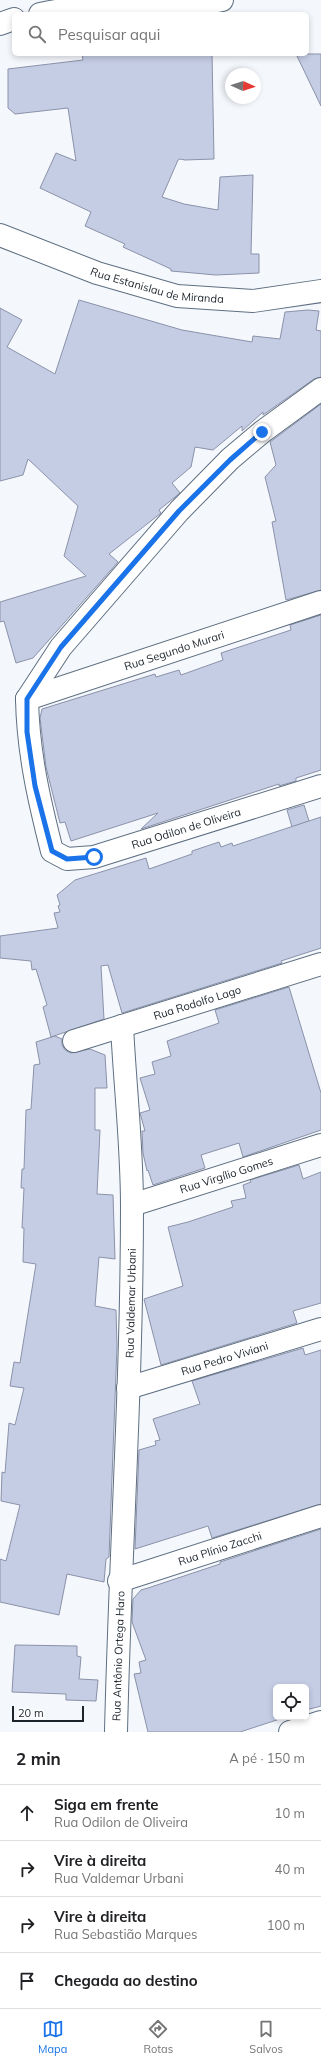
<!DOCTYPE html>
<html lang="pt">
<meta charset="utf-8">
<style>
body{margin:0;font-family:Mulish,sans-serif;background:#f6f6f6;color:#202124}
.controls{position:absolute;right:12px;bottom:12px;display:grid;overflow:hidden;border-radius:6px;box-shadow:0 2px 6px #0003}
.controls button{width:36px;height:36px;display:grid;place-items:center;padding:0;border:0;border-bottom:1px solid #e0e0e0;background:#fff;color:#202124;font:20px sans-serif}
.compass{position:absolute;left:225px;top:68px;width:36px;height:36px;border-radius:50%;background:#fff;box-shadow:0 2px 6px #0003;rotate:93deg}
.scale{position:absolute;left:12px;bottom:10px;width:72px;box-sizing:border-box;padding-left:4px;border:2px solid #1c232a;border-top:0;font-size:11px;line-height:14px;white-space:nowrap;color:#1c232a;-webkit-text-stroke:3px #fff;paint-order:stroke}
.stop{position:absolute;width:12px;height:12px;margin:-9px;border:3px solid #1a73e8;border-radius:50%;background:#fff}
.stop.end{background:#1a73e8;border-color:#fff;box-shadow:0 1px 4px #0008}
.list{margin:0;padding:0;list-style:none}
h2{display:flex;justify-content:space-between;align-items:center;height:52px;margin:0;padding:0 16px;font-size:17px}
h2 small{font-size:13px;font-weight:400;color:#757577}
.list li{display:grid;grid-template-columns:26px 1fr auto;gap:12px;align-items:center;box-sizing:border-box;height:56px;padding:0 16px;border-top:1px solid #e0e0e0}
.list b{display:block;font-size:15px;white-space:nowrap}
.list p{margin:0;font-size:13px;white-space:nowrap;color:#757577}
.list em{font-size:13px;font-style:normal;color:#757577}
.icon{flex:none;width:22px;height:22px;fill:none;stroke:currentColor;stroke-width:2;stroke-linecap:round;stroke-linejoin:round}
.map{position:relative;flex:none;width:321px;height:1732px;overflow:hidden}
.search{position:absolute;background:#fff;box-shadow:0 2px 6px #0003;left:12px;right:12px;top:12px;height:44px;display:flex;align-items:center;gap:10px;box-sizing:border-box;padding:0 14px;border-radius:6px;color:#757577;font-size:15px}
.sheet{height:276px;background:#fff}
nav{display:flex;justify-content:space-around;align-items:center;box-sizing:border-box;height:56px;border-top:1px solid #e0e0e0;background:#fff;font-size:11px;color:#757577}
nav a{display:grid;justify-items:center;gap:2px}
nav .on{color:#1a73e8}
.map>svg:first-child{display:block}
</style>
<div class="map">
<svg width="321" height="1732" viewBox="0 0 321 1732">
<rect width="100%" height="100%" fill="#f4f7fc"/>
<g fill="#c5cde5" stroke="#8b92a9">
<polygon points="82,54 212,54 214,159 185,160 180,159 178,160 162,197 184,204 218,210 220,177 253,175 251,254 259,254 259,273 216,275 171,271 171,269 123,247 125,244 85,226 91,212 40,188 56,153 76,161 68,108 15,114 8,108 8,69 83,60"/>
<polygon points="296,54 321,54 321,106"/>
<polygon points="79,300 182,330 252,342 253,336 280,339 285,312 308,310 319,311 316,330 321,331 321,377 314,379 263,415 263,412 242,431 242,426 213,450 195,447 191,467 172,483 180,493 159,510 161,513 109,554 118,562 33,658 16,663 4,621 0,622 0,602 86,576 64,556 78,506 28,459 23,475 0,481 0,308 22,320 7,347 55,374"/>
<polygon points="321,404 321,590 286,600 272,522 276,521 265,477 276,465 270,442"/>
<polygon points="321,615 321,770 296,778 296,781 279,786 279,784 141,829 158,813 71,841 65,822 60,823 46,767 40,718 42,709 155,674 156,677 179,670 181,675 223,660 221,653 291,630 290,625"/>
<polygon points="304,805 309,821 292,827 287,810"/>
<polygon points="321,817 321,948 281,961 282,963 122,1013 108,965 101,966 104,1019 51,1037 43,1007 47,1005 36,969 32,970 31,961 0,958 0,936 58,928 54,913 60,912 58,906 60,905 57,895 75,880 146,858 149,869 192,854 192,851 219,842 221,847 232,843 233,846"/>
<polygon points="289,987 321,1093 321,1130 243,1157 239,1143 201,1155 205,1168 153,1185 148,1170 147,1171 143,1153 142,1131 145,1131 140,1113 150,1110 140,1078 155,1074 152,1062 171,1056 167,1041 219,1023 215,1010"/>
<polygon points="55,1036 62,1039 62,1045 65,1050 71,1053 90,1049 105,1055 107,1088 95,1088 95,1130 100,1130 97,1194 113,1195 115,1259 99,1257 95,1306 116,1310 117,1346 109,1557 106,1559 104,1582 67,1574 59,1615 0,1602 0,1559 6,1561 20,1505 1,1501 2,1472 5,1473 9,1423 15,1425 24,1388 10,1386 14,1362 20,1363 36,1264 23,1262 24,1228 22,1228 24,1188 21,1188 22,1169 24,1169 26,1110 31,1109 34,1065 40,1064 36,1042"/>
<polygon points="299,1165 303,1179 321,1172 321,1303 293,1311 297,1323 161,1365 144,1299 183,1286 168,1227 188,1222 233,1207 231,1201 246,1198 243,1185 251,1182 250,1180"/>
<polygon points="303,1348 305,1355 321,1350 321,1504 212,1538 208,1526 135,1549 139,1450 156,1445 155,1441 160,1440 153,1419 200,1404 192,1381"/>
<polygon points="321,1529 321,1706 306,1710 306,1687 276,1687 276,1717 286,1717 240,1732 148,1732 134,1674 141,1673 139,1662 146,1660 132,1622 133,1599 141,1590 148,1588 220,1564 220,1562"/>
<polygon points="15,1645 77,1646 77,1656 81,1657 79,1679 98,1680 96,1701 66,1700 66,1694 12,1692"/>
</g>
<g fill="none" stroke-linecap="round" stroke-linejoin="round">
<g stroke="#5e6f81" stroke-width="24">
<g id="minor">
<path d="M40,14C65,9 91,5 117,4C152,3 187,8 222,0"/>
<polyline points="0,24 14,19"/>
<path id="s1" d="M0,235L97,273L177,296L253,301L321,291"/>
<path id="s2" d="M27,699C28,752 39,800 52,851L67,859L94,857L321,786"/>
<polyline points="27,699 61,647 179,511 230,459 262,432 321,389"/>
<path id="s3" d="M27,699L321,602"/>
<path id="s4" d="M74,1041L321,964"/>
<path id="s5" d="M132,1205L321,1145"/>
<path id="s6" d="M128,1388L321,1329"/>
<path id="s7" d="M119,1581L321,1516"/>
<path id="s8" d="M116,1732C120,1557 132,1382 132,1206C132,1146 125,1086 122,1026"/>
<polyline points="290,1732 321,1722"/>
</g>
</g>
<use href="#minor" stroke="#fff" stroke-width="22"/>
</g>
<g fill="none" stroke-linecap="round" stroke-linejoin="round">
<polyline stroke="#1a73e8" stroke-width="5" points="94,857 67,859 52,851 35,786 27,732 27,699 61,647 179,511 230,460 262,432"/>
</g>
<g text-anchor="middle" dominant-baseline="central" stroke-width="3" stroke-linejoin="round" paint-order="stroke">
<g font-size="11" fill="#1c232a" stroke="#fff">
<text stroke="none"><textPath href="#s1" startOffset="166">Rua Estanislau de Miranda</textPath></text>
<text stroke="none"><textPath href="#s3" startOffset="155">Rua Segundo Murari</textPath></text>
<text stroke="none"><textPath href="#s2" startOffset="295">Rua Odilon de Oliveira</textPath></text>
<text stroke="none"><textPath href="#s4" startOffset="129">Rua Rodolfo Lago</textPath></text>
<text stroke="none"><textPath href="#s5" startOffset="99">Rua Virgílio Gomes</textPath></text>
<text stroke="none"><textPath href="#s8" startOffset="429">Rua Valdemar Urbani</textPath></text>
<text stroke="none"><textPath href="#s6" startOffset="101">Rua Pedro Viviani</textPath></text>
<text stroke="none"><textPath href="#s7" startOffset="106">Rua Plínio Zacchi</textPath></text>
<text stroke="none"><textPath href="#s8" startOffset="76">Rua Antônio Ortega Haro</textPath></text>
</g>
</g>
</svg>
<div class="controls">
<button><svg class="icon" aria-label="locate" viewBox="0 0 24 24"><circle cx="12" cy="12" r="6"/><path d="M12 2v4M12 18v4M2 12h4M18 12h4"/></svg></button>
</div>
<svg class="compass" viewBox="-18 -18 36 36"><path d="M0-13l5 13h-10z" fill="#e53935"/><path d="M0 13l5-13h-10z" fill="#757577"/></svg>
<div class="scale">20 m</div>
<div class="stop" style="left:94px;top:857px"></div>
<div class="stop end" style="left:262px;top:432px"></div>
<div class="search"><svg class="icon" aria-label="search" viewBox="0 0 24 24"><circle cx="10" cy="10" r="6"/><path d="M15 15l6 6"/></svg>Pesquisar aqui</div>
</div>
<section class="sheet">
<h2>2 min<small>A pé · 150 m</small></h2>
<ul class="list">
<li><svg class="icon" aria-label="ahead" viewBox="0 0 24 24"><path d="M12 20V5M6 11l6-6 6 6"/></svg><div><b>Siga em frente</b><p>Rua Odilon de Oliveira</p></div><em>10 m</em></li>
<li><svg class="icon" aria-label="right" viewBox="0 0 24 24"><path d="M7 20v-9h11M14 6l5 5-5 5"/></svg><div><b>Vire à direita</b><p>Rua Valdemar Urbani</p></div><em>40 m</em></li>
<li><svg class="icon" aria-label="right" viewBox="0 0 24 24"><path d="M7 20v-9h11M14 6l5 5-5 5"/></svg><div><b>Vire à direita</b><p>Rua Sebastião Marques</p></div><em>100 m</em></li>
<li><svg class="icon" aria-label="arrive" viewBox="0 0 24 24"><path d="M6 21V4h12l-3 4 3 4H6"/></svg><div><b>Chegada ao destino</b></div></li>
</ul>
</section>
<nav>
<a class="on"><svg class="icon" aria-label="map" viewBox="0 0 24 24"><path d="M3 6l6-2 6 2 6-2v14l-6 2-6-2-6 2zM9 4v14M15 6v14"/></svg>Mapa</a>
<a><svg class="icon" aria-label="directions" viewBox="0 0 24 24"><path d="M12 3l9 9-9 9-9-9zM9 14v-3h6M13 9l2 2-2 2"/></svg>Rotas</a>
<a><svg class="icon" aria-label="saved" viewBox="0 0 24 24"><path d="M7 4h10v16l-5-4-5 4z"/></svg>Salvos</a>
</nav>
